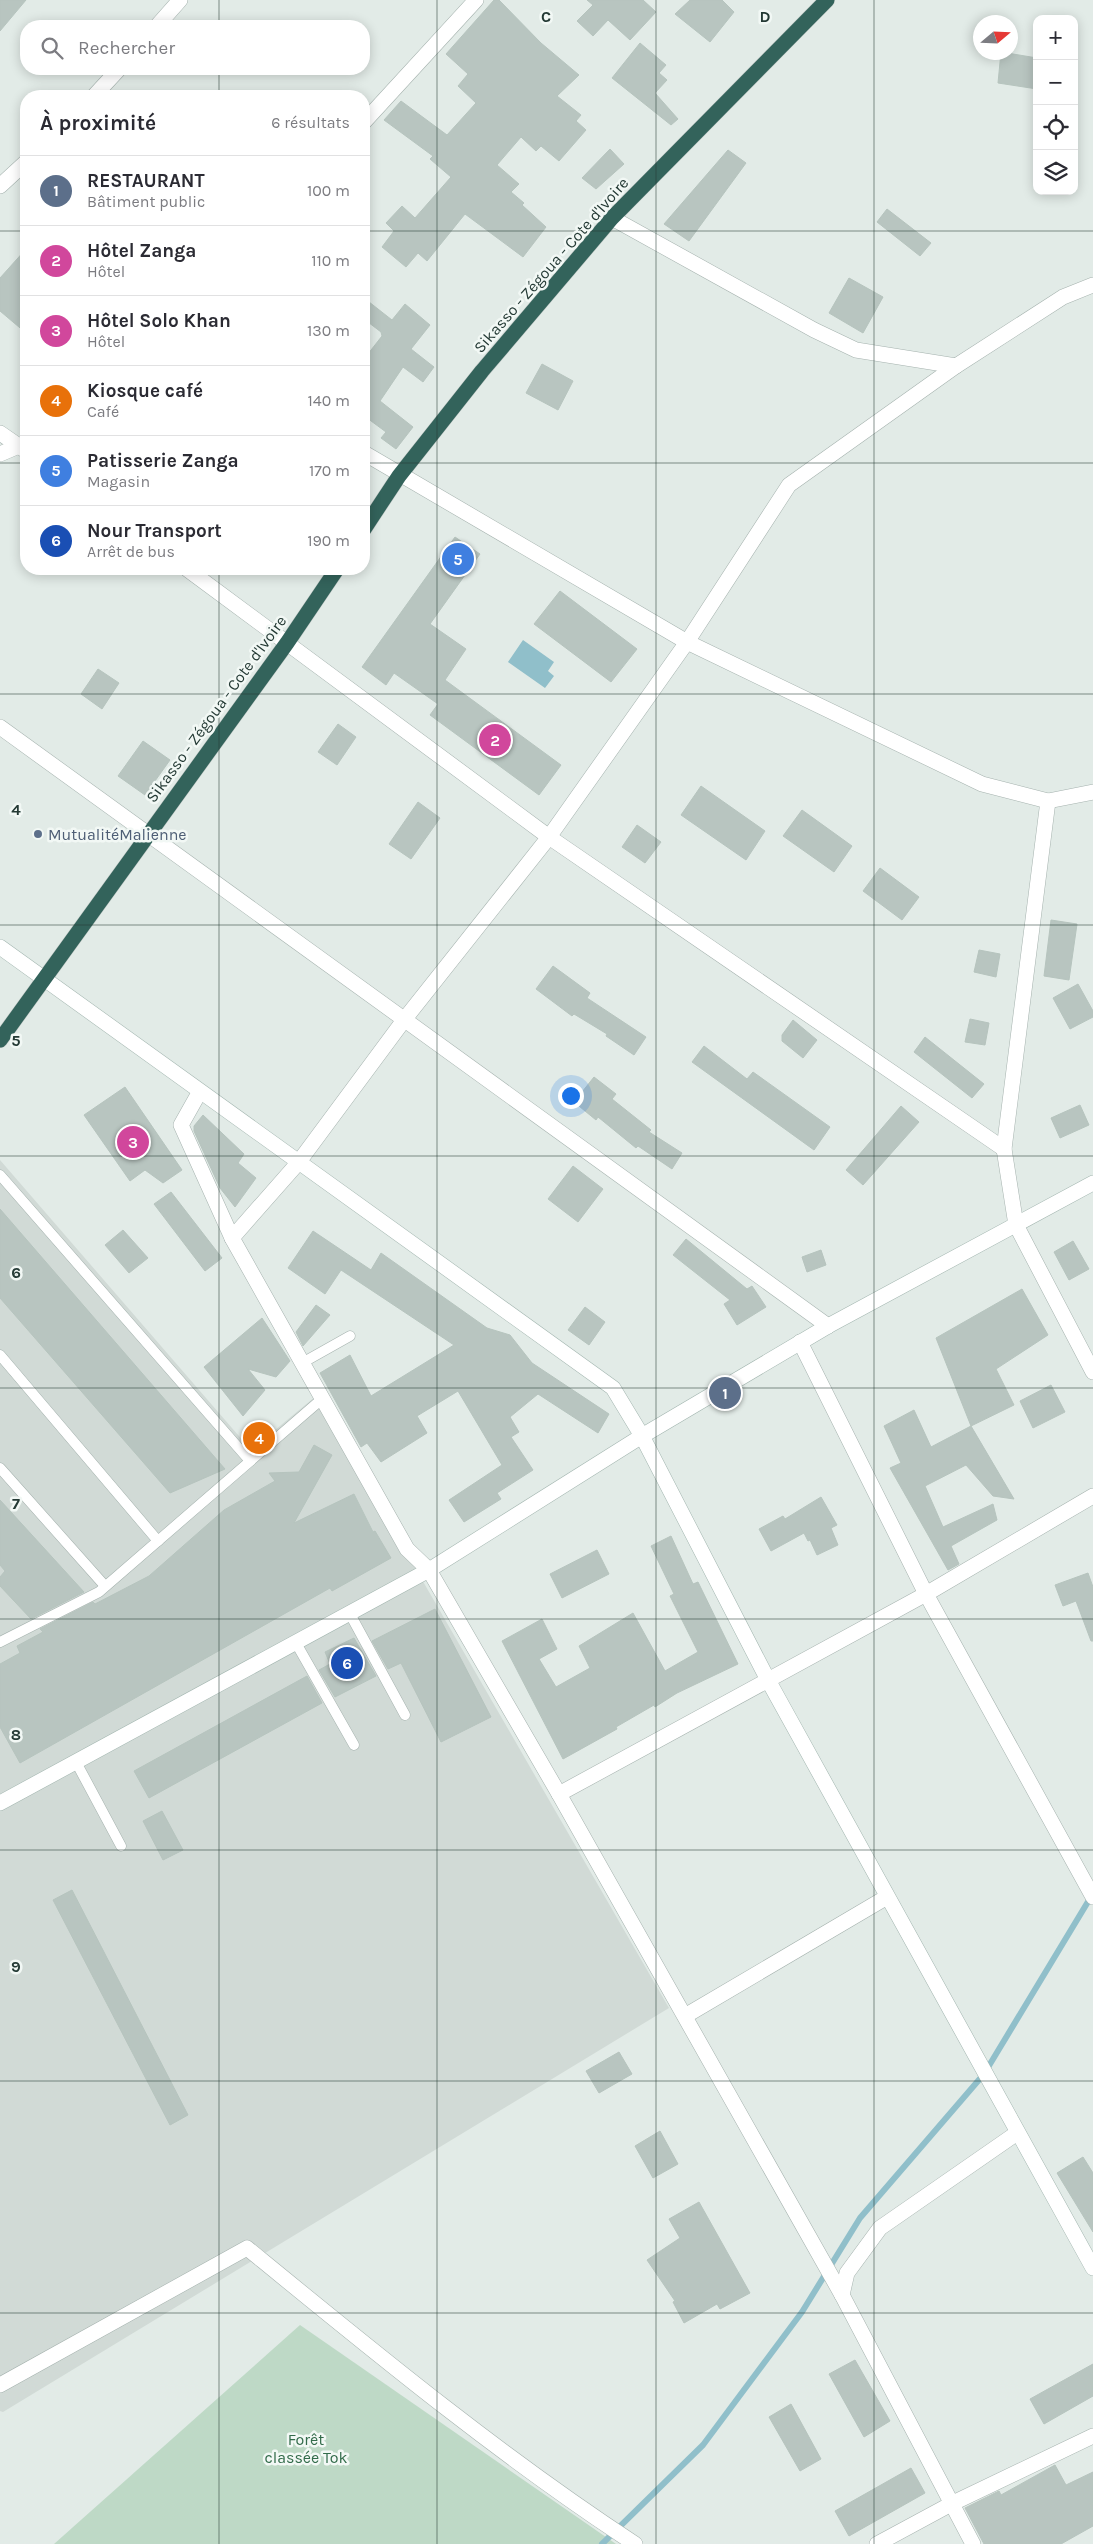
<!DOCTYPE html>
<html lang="fr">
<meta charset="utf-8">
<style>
body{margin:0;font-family:Karla,sans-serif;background:#f2f2f3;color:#2b2b33}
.controls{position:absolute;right:15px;top:15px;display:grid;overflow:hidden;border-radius:10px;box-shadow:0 2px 12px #0003}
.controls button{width:45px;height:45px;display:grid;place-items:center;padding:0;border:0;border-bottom:1px solid #e1e1e2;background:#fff;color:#2b2b33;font:25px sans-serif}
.compass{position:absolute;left:973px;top:15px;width:45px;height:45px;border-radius:50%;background:#fff;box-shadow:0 2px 12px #0003;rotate:71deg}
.you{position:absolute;left:570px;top:1095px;width:18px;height:18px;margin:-12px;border:4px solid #fff;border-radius:50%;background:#1a73e8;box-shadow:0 0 0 8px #1a73e833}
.badge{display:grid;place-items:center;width:32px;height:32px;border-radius:50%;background:#7d564b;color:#fff;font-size:16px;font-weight:700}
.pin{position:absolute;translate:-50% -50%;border:2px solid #fff;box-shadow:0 1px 5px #0006}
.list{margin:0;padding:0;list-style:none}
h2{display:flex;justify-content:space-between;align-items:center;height:65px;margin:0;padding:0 20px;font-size:21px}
h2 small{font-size:16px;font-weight:400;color:#7c7c81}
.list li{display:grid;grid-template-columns:32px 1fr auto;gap:15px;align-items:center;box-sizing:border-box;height:70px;padding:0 20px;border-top:1px solid #e1e1e2}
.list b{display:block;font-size:19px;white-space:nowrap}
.list p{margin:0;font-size:16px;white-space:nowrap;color:#7c7c81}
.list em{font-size:16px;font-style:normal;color:#7c7c81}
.icon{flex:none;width:28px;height:28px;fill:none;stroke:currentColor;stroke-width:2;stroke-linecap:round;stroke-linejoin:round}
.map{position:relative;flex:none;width:1093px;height:2544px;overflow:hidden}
.search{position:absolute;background:#fff;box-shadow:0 2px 12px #0003;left:20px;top:20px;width:350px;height:55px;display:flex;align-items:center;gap:12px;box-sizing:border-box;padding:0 18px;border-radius:20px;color:#7c7c81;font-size:19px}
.panel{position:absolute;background:#fff;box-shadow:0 2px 12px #0003;left:20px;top:90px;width:350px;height:485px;border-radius:20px}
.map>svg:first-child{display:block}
</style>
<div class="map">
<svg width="1093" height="2544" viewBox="0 0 1093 2544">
<rect width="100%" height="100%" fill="#e2ebe7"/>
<polygon fill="#d1dad6" points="0,1160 251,1450 316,1396 669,2008 3,2412 0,2411"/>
<polygon fill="#bed9c6" points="300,2325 616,2544 54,2544"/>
<polygon fill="#90bfca" points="523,640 554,662 548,671 554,676 545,688 508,662"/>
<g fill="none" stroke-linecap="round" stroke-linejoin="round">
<polyline stroke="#90bfca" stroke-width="6" points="602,2544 703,2445 802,2312 860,2218 984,2074 1092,1895"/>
</g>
<g fill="#b8c5c0" stroke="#b6c4be">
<polygon points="0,0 26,0 0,31"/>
<polygon points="494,0 499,0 541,43 579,75 557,96 581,115 576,121 586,130 559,161 541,146 536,151 521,137 497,165 519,184 511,192 524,203 522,205 546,227 523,257 465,214 427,261 418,253 406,267 382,247 394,231 386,223 402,206 415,218 451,177 430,159 433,156 384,120 401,101 447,135 476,103 458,86 468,74 446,54"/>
<polygon points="587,0 643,0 656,12 630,40 608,20 593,36 577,21 593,5"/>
<polygon points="690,0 722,0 734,12 710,42 675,14"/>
<polygon points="640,43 666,65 659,73 667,80 655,93 678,119 671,125 612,78"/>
<polygon points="1001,52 1037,58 1037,89 998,83"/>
<polygon points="610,149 624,164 596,189 582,178"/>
<polygon points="728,150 746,163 689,241 664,224"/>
<polygon points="887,209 931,243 920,256 877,222"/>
<polygon points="26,249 26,333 0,311 0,278"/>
<polygon points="849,278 883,297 863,333 829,313"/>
<polygon points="364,298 392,320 405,304 430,325 411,349 434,367 423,382 403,367 380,401 413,427 396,449 381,438 386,432 367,418 364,424 364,359 382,336 381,332 364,319"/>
<polygon points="542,364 573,381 558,410 526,393"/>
<polygon points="455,537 480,554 430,624 466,649 445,680 561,765 539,795 430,715 438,704 394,673 386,685 362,667"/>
<polygon points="560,591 637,649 611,682 534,624"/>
<polygon points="98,669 119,683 102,709 81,694"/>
<polygon points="338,724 356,737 337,765 318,752"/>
<polygon points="143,741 170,760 145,795 118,776"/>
<polygon points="701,786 765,831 746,860 681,815"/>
<polygon points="418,802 440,818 411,859 389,844"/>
<polygon points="802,810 852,846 834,872 783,836"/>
<polygon points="637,825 661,842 645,863 622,847"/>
<polygon points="880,868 919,897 902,920 863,891"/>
<polygon points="1051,920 1077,924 1069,980 1044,976"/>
<polygon points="979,950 1000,954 996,977 974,972"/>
<polygon points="553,966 590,993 587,998 646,1037 634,1055 606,1036 607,1034 574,1014 572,1016 536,989"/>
<polygon points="1078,984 1093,1011 1093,1017 1070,1029 1053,998"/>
<polygon points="970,1019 989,1023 985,1045 965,1042"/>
<polygon points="793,1020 817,1040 803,1058 782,1041 782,1035"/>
<polygon points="925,1037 984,1084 972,1098 914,1052"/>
<polygon points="704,1046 747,1079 753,1072 830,1127 814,1150 692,1062"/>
<polygon points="594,1077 616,1094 612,1099 651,1130 649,1132 682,1153 672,1169 638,1146 636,1148 598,1117 596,1120 574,1102"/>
<polygon points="125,1087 182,1170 163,1183 145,1170 130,1181 84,1115"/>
<polygon points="1080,1105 1089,1125 1060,1138 1051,1118"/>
<polygon points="901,1106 919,1122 863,1185 846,1170"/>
<polygon points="203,1115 244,1154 238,1163 256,1178 235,1207 220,1188 194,1131 194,1126"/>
<polygon points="573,1166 603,1189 578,1222 548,1199"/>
<polygon points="171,1192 222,1258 205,1271 154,1204"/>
<polygon points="0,1209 225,1469 170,1493 0,1298"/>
<polygon points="123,1230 148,1258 129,1273 105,1245"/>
<polygon points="313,1231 371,1270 381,1253 487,1328 510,1335 532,1363 609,1414 598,1433 538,1394 510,1417 519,1432 511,1437 533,1470 497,1493 501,1499 464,1522 449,1500 502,1465 458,1391 417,1416 427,1433 381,1462 367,1443 361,1447 320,1373 350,1355 371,1396 454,1345 341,1270 325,1294 288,1268"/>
<polygon points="686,1239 747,1289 752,1286 766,1307 737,1325 724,1304 730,1300 673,1255"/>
<polygon points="1073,1241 1089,1269 1069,1280 1054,1252"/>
<polygon points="821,1250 826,1265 807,1272 802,1257"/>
<polygon points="1022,1289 1048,1335 996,1369 1014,1405 971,1426 936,1338"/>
<polygon points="316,1305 330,1315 303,1346 296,1332"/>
<polygon points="585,1307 605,1322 589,1345 568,1330"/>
<polygon points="262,1318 290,1361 276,1377 248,1369 265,1390 243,1416 204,1367"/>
<polygon points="1051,1385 1065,1412 1033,1428 1020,1401"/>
<polygon points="914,1410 931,1447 971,1426 1014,1499 993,1496 966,1465 925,1486 943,1527 993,1504 997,1520 951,1546 959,1564 948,1570 890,1468 901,1463 884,1426"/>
<polygon points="314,1445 332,1455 294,1523 354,1494 373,1532 375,1531 391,1558 332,1591 330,1588 20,1763 0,1727 0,1664 20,1653 17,1646 43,1632 40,1629 93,1602 95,1604 149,1576 224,1510 275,1481 269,1473 299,1472"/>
<polygon points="821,1497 837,1525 831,1528 838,1545 817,1555 810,1540 808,1541 804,1533 771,1551 759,1529 783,1516 785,1519"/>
<polygon points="0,1500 84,1592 31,1619 0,1586 0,1577 5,1571 0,1565"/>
<polygon points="671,1536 693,1584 698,1582 738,1664 677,1693 655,1707 654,1705 616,1727 617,1729 563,1759 502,1641 542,1619 557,1649 539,1659 556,1687 590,1668 579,1646 633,1613 665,1671 698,1652 670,1596 674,1594 651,1546"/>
<polygon points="597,1550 609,1574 562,1598 550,1574"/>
<polygon points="1088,1573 1093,1587 1093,1641 1091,1641 1076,1601 1063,1606 1055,1585"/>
<polygon points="435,1609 491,1717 441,1742 401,1663 388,1669 372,1641"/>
<polygon points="354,1638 376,1676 335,1697 319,1670 330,1664 325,1652"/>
<polygon points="307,1676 322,1703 149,1798 134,1771"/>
<polygon points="162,1811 183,1850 163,1860 143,1821"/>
<polygon points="72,1890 188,2115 170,2125 53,1900"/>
<polygon points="619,2052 632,2074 599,2093 586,2071"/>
<polygon points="660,2131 678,2164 653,2178 635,2146"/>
<polygon points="1083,2157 1093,2173 1093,2232 1057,2173"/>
<polygon points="699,2202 750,2293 720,2309 717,2304 684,2323 673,2302 675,2301 647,2260 680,2238 669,2219"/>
<polygon points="855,2360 890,2421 864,2437 829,2374"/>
<polygon points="1093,2364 1093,2396 1044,2424 1030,2399"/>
<polygon points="791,2404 821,2459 800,2471 769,2417"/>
<polygon points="1055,2465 1066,2485 1093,2472 1093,2526 1061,2544 984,2544 965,2508 999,2491 1001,2495"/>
<polygon points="911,2468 925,2493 849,2536 835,2511"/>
</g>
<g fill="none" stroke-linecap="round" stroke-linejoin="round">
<g stroke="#a5b2ae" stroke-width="11">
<g id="lane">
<polyline points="0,1175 250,1461"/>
<polyline points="0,1355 158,1541"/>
<polyline points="302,1363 350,1336"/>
<polyline points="0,1468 105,1586"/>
<polyline points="350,1614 405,1715"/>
<polyline points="0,1642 99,1592 323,1398"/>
<polyline points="296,1643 354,1745"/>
<polyline points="76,1762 121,1846"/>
</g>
</g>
<g stroke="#a5b2ae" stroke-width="16">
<g id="street">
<polyline points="157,26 180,0"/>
<polyline points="94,96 119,69"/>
<polyline points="364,122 476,0"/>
<polyline points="0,186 26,162"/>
<polyline points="612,218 814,330 856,350 956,366"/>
<polyline points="0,433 26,451"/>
<polyline points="364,453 687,642 982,784 1048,801 1093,792"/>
<polyline points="0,454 26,443"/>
<polyline points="187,569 549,837 1004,1149"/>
<polyline points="0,727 828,1326"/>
<polyline points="1048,801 1004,1149 1016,1225 1093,1372"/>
<polyline points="199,1093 181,1125 232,1238 407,1549 429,1570 559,1794 842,2295"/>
<polyline points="232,1238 298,1163 404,1020 549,837 687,642 789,485 956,366 1063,297 1093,285"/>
<polyline points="800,1342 926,1594 1093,1897"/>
<polyline points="559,1794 926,1594 1093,1496"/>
<polyline points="685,2016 887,1897"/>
<path d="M0,2385L247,2248C373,2351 499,2455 635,2544"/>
<polyline points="877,2544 953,2503 1093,2436"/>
<polyline points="973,2544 842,2295 847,2273 880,2228 1017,2133"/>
</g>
</g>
<g stroke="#a2b5af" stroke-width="16">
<g id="secondary">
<polyline points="0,947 613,1388 642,1436 768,1680 1093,2268"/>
<polyline points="0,1803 429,1570 642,1436 828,1326 1093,1183"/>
</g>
</g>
<g stroke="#c2c8c6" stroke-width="16">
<g id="highway">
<polyline points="364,529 399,476 482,371 612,218 827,0"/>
<polyline points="0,1040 287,643 337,569"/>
</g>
</g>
<use href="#lane" stroke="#fff" stroke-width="10"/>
<use href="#street" stroke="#fff" stroke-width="15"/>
<use href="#secondary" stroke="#fff" stroke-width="15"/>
<use href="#highway" stroke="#33635b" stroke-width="15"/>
</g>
<path fill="none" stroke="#243a35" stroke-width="1" stroke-opacity="0.55" d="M219,0V26M437,0V2544M656,0V2544M874,0V2544M219,69V96M0,231H26M364,231H1093M0,463H26M364,463H1093M219,569V2544M0,694H1093M0,925H1093M0,1156H1093M0,1388H1093M0,1619H1093M0,1850H1093M0,2081H1093M0,2313H1093"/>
<circle fill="#5c6f8a" stroke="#f2f8f5" stroke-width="2" cx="38" cy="834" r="5"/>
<g text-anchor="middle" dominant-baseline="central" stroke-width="5" stroke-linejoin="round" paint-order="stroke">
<g font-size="16" fill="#243a35" stroke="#f2f8f5">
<text transform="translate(551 265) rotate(-49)">Sikasso - Zégoua - Cote d'Ivoire</text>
<text transform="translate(216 709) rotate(-54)">Sikasso - Zégoua - Cote d'Ivoire</text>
</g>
<g font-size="16" fill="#4e5e75" stroke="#f2f8f5" text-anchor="start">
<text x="48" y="834">MutualitéMalienne</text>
</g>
<g font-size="16" fill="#336c4b" stroke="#f2f8f5">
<text x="306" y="2439">Forêt<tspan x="306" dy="18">classée Tok</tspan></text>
</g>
</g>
<g font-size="16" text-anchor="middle" font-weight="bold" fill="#243a35" stroke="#f2f8f5" stroke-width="5" stroke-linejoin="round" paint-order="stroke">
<text x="546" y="22">C</text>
<text x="765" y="22">D</text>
<text x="16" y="815">4</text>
<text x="16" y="1046">5</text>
<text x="16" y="1278">6</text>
<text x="16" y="1509">7</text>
<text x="16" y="1740">8</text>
<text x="16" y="1972">9</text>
</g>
</svg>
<div class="controls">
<button>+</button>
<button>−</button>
<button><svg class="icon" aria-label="locate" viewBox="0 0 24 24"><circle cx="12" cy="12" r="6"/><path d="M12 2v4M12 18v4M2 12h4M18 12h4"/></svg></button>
<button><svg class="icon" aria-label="layers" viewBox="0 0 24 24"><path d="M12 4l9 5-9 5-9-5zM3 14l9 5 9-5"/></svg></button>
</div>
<svg class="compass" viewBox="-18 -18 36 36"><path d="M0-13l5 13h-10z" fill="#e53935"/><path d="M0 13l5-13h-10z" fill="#7c7c81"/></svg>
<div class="you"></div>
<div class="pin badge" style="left:725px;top:1393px;background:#5c6f8a">1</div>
<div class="pin badge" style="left:495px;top:740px;background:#d1479c">2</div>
<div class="pin badge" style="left:133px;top:1142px;background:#d1479c">3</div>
<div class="pin badge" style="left:259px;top:1438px;background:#e8710a">4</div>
<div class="pin badge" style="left:458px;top:559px;background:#3f7fe0">5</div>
<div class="pin badge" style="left:347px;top:1663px;background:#1a4fb4">6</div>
<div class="search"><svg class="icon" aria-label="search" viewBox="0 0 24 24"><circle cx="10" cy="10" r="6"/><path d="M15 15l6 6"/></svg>Rechercher</div>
<section class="panel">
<h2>À proximité<small>6 résultats</small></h2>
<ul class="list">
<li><span class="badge" style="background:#5c6f8a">1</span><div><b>RESTAURANT</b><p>Bâtiment public</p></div><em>100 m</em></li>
<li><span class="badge" style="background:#d1479c">2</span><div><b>Hôtel Zanga</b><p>Hôtel</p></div><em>110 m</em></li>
<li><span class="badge" style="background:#d1479c">3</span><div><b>Hôtel Solo Khan</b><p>Hôtel</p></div><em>130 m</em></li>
<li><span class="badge" style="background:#e8710a">4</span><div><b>Kiosque café</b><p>Café</p></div><em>140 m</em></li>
<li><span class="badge" style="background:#3f7fe0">5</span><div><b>Patisserie Zanga</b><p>Magasin</p></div><em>170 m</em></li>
<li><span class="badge" style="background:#1a4fb4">6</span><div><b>Nour Transport</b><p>Arrêt de bus</p></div><em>190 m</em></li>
</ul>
</section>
</div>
